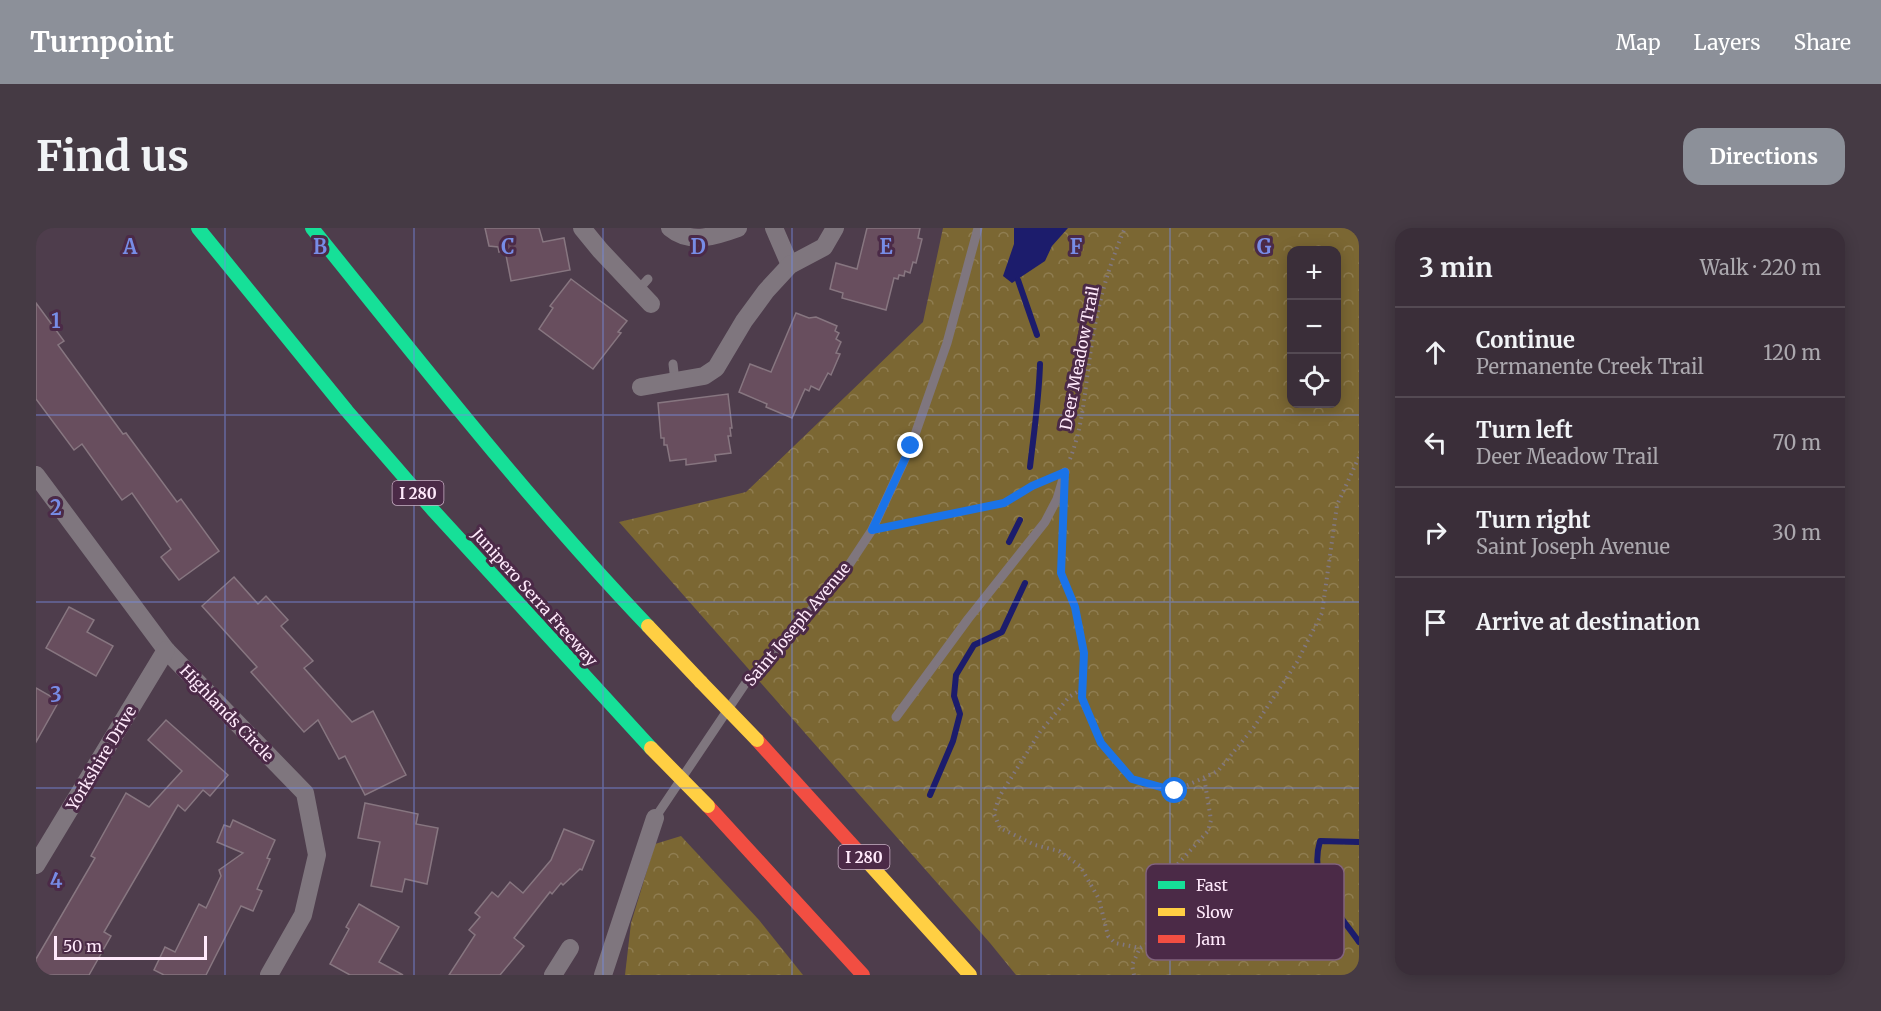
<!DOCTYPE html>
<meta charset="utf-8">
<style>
body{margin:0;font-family:Merriweather,serif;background:#453a44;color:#f1f3f6}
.controls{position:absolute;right:18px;top:18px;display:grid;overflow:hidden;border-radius:12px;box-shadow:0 3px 15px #0003}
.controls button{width:54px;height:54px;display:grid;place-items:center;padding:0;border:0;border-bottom:2px solid #544a53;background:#3a2e39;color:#f1f3f6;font:30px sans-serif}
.scale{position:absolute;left:18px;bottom:15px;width:153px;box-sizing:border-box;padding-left:6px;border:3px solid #ffe9fb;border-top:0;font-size:16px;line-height:21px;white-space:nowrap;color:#ffe9fb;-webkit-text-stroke:4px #4b2a47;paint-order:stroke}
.stop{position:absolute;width:18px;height:18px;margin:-14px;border:4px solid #1a73e8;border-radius:50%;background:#fff}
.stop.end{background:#1a73e8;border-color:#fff;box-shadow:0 2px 6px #0008}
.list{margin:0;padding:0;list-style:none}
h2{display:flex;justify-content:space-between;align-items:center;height:78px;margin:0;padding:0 24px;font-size:26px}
h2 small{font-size:20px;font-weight:400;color:#aba8ae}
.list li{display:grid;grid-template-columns:39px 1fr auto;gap:18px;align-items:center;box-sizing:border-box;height:90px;padding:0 24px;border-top:2px solid #544a53}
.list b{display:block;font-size:22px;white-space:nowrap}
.list p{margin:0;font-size:20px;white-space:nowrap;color:#aba8ae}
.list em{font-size:20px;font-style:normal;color:#aba8ae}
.icon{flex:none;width:33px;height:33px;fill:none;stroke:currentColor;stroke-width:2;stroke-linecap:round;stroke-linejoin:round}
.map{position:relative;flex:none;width:1323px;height:747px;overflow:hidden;border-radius:18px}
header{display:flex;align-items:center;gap:36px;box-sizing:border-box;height:84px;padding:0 30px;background:#8c9099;color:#fff}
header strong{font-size:28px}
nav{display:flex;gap:33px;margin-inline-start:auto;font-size:21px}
.intro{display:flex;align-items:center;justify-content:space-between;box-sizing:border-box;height:144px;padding:0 36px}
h1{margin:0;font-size:42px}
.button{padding:15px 27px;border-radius:18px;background:#8c9099;color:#fff;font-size:21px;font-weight:700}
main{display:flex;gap:36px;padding:0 36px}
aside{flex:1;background:#3a2e39;border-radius:18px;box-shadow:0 3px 15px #0003}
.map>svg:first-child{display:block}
</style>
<header>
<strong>Turnpoint</strong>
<nav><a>Map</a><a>Layers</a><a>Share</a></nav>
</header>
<div class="intro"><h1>Find us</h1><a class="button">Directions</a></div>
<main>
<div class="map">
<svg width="1323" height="747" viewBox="0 0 1323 747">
<defs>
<pattern id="forest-crowns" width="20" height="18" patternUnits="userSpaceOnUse" patternTransform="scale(1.5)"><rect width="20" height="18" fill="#7b6733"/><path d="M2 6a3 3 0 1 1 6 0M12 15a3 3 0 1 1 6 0" fill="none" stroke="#8f7d51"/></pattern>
</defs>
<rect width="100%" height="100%" fill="#4e3d4c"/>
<g fill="url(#forest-crowns)" fill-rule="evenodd">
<path d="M907,0H1323V747H980L954,715L583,294L710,264L887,94ZM1256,22H1300V176H1256Z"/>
<polygon points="645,608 723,692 767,747 589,747 595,695 619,616"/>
</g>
<polygon fill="#1c1c6c" points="978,0 1032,0 1016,18 1009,33 976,55 967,48 978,16"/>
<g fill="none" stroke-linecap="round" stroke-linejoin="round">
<g stroke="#1c1c6c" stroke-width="6">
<polyline points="982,52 1001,107"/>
<path d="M994,239C998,204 1003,171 1004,136"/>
<polyline points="973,314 984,292"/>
<polyline points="894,567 917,513 924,486 918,468 920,447 938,417 966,404 989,355"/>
<path d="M1323,614L1284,613C1272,654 1301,683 1323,714"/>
</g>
</g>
<g fill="#684e5e" stroke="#877680" stroke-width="1.5">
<polygon points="449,0 503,0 507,14 528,10 534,42 475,53 469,22 463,24 462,19 453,18"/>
<polygon points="831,0 884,0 882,10 886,11 880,35 877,34 874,45 869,43 868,48 863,47 862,51 858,50 850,82 806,70 807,65 794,61 800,35 821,41"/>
<polygon points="535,51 591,93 582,104 585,105 557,141 503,101 517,80 514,78"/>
<polygon points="0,75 28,113 22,117 65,176 87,206 90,205 141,274 145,271 183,323 143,352 125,329 135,321 96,265 86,272 46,216 38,222 0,171"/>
<polygon points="760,85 773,90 780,89 801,98 799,103 803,105 800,111 805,114 800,125 804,126 795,147 792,145 783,162 775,158 773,163 769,161 756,190 730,179 731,176 703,164 714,136 735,144"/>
<polygon points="692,166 696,200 694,200 695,208 692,208 695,225 679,227 680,233 650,237 650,231 634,233 631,217 628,217 628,210 625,210 622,175"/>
<polygon points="198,349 222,376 230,368 252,392 245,398 277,433 268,440 316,494 337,483 370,547 329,567 309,528 303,531 282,492 268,504 215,444 221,439 166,378"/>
<polygon points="33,379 58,392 51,404 77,418 60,448 10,420"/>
<polygon points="0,460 23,473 0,514"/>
<polygon points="130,492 192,547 174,568 167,562 149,583 142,577 68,704 75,708 53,747 0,747 0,731 59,630 55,628 90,565 113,579 146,543 112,512"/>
<polygon points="329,575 382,586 380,596 402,600 391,656 369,651 366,664 335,658 344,614 322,610"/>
<polygon points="197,592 239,612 231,630 234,631 221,661 226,663 217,683 205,678 170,747 128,747 118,742 129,719 139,724 163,676 170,680 185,648 183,642 207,625 181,614 188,597 194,599"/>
<polygon points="528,601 558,613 546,642 544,641 527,657 525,655 516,666 514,664 478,710 488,718 464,747 413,747 439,707 433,702 444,689 439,685 456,664 462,669 474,654 487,665 515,632"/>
<polygon points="323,676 363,699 343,734 367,747 314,747 294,736 313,701 310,699"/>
</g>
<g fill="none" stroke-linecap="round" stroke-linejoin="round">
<g stroke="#827881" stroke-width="4" stroke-dasharray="1.5 4.5" stroke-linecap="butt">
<path d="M1034,231C1048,195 1049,158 1055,121C1061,79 1072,39 1089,0"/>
<polyline points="1027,292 1025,345 1039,379 1048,425 1046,470 1065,515 1096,551 1139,563 1182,543 1218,499 1261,434 1286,385 1301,277 1323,229"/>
<polyline points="852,299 968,275 1013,251"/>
<polyline points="1046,461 1033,469 1004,504 963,569 958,586 964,600 999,617 1023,623 1044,638 1063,671 1072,708 1079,715 1104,720 1133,703 1142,679 1141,637 1172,603 1175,592 1168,549"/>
<polyline points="1098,747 1096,737 1104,720"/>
</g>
<g stroke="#7f767e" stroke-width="9">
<polyline points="602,62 612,51"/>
<polyline points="637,136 639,153"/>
<polyline points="860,489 932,391 1009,294 1021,271 1029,244"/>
<polyline points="619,590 709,456 807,346 836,302 875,218 911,115 942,0"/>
</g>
<g stroke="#7f767e" stroke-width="18">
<polyline points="546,0 564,22 615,76"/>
<path d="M634,0C654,17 680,8 702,0"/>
<polyline points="738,0 754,37"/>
<polyline points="605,159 668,148 680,140 708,93 730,63 754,37 788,19 799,0"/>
<polyline points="0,247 130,422 269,565 281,627 267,687 233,747"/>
<polyline points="0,637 130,422"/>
<polyline points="517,747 534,720"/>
<polyline points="567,747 619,590"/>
</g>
<g stroke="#16e098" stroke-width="14">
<polyline points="162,0 311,183 396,281 615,520"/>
<path d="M276,0C385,135 492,272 612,398"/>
</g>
<g stroke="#ffcf43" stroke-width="14">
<polyline points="612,398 665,454"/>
<polyline points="828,630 934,747"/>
</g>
<g stroke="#f24e42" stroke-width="14">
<polyline points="721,512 828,630"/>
<polyline points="672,578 827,747"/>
</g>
<g stroke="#ffcf43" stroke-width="14">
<polyline points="665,454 721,512"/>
<polyline points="615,520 672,578"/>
</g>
</g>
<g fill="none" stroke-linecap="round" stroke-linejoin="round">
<polyline stroke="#1a73e8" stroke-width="8" points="875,218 836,302 968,275 996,258 1029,244 1025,345 1039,379 1048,425 1046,470 1065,515 1096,551 1139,563"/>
</g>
<path fill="none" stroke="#778ce6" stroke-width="1.5" stroke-opacity="0.55" d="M189,0V747M378,0V747M567,0V747M756,0V747M945,0V747M1134,0V747M0,187H1323M0,374H1323M0,560H1323"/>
<g text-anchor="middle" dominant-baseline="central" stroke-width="6" stroke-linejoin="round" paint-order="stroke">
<g fill="#4b2a47" stroke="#c9b0c5" stroke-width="1.5">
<rect x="356.5" y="253" width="51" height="24" rx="4.5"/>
<rect x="802.5" y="617" width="51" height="24" rx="4.5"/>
</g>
<g font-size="15" font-weight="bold" fill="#ffe9fb">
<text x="382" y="265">I 280</text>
<text x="828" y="629">I 280</text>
</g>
<g font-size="16" fill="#ffe9fb" stroke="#4b2a47">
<text transform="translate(1043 130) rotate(-79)">Deer Meadow Trail</text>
<text transform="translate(499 369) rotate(48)">Junipero Serra Freeway</text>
<text transform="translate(761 396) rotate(-50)">Saint Joseph Avenue</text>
<text transform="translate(191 485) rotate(46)">Highlands Circle</text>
<text transform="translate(65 530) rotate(-59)">Yorkshire Drive</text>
</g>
</g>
<rect x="1110" y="636" width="198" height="96" rx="9" fill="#4b2a47" stroke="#81637d" stroke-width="1.5"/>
<rect x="1122" y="653" width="27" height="8" fill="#16e098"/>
<rect x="1122" y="680" width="27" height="8" fill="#ffcf43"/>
<rect x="1122" y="707" width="27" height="8" fill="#f24e42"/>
<g font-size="16" fill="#ffe9fb">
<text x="1160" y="663">Fast</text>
<text x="1160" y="690">Slow</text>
<text x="1160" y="717">Jam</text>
</g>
<g font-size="20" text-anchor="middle" font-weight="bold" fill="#778ce6" stroke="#4b2a47" stroke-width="6" stroke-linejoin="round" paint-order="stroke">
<text x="94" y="26">A</text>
<text x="284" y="26">B</text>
<text x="472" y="26">C</text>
<text x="662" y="26">D</text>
<text x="850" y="26">E</text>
<text x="1040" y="26">F</text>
<text x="1228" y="26">G</text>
<text x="20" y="100">1</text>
<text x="20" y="287">2</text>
<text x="20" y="474">3</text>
<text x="20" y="660">4</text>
</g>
</svg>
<div class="controls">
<button>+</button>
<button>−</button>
<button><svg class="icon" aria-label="locate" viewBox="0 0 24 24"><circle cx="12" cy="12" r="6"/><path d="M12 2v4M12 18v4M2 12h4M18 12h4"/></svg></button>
</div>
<div class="scale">50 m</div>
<div class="stop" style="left:1139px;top:563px"></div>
<div class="stop end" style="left:875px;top:218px"></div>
</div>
<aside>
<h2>3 min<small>Walk · 220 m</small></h2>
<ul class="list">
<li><svg class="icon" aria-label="ahead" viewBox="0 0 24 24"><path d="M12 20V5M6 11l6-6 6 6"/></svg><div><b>Continue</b><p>Permanente Creek Trail</p></div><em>120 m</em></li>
<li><svg class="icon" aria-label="left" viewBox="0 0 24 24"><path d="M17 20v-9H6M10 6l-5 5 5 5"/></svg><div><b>Turn left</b><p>Deer Meadow Trail</p></div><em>70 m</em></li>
<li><svg class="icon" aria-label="right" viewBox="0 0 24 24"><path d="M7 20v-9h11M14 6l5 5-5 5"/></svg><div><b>Turn right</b><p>Saint Joseph Avenue</p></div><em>30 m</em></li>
<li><svg class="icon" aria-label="arrive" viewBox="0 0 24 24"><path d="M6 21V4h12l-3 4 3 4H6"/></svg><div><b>Arrive at destination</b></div></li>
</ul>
</aside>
</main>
